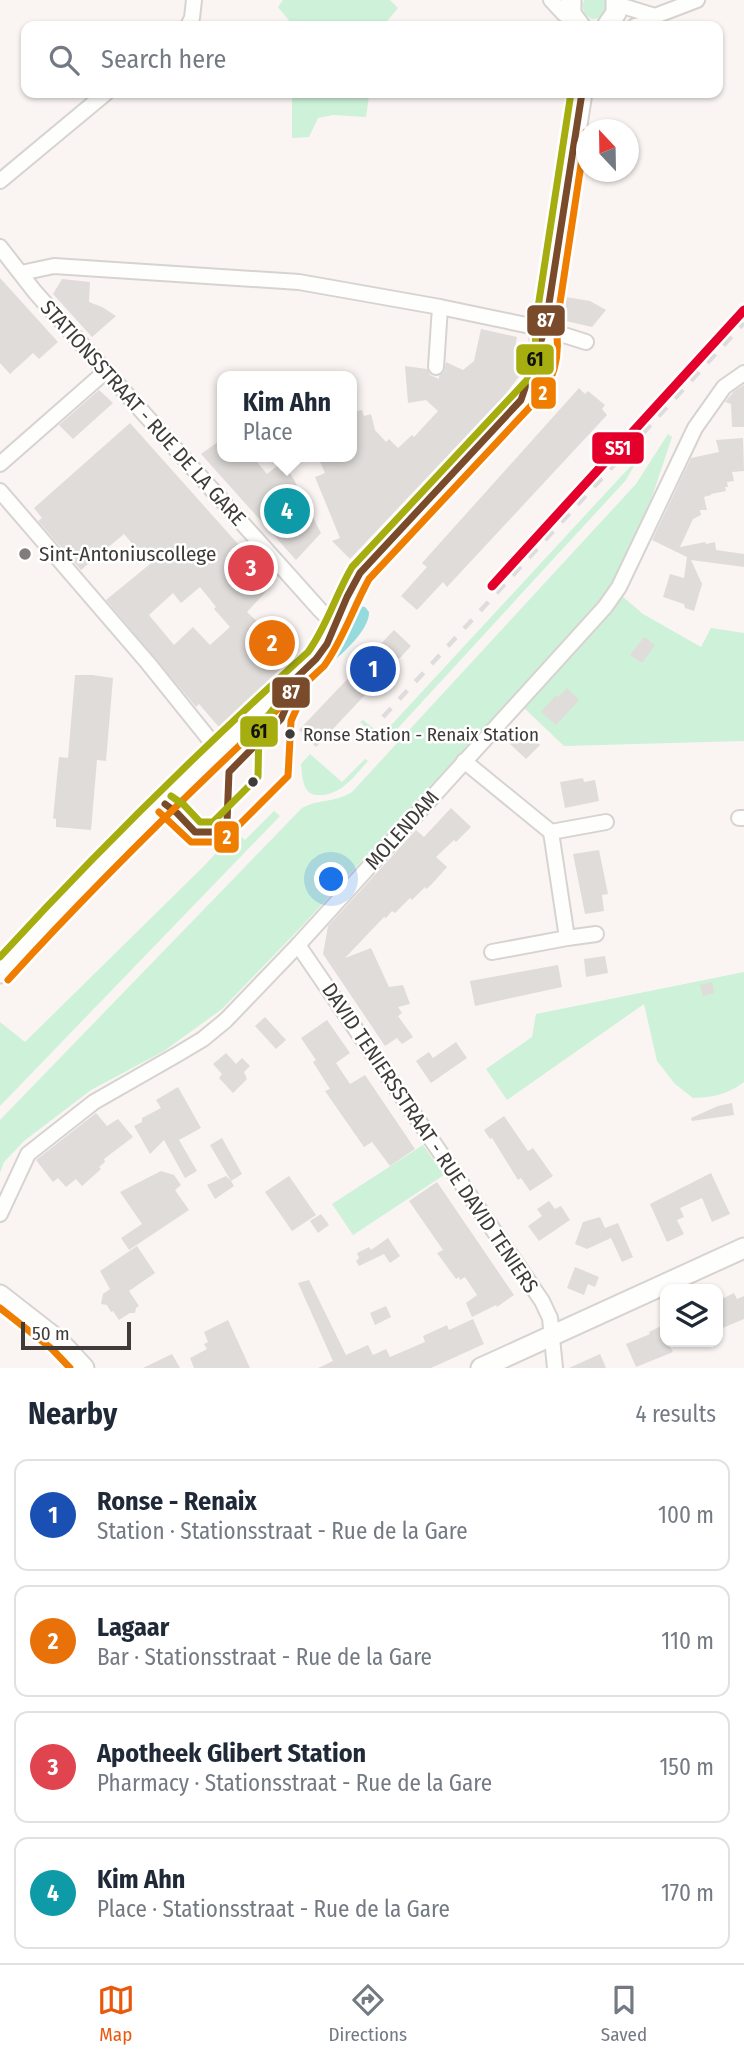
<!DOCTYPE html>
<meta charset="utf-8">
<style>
body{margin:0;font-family:"Fira Sans Condensed",sans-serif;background:#f2f2f3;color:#1f2937}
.controls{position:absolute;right:21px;bottom:21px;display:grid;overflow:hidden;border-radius:14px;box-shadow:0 2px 5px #0004}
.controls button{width:63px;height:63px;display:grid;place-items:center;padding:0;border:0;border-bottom:2px solid #e0e1e3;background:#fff;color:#1f2937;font:35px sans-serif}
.compass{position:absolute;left:576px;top:119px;width:63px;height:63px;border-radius:50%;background:#fff;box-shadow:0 2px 5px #0004;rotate:338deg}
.scale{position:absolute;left:21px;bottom:18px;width:110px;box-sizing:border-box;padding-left:7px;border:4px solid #3f3b39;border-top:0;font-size:19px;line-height:24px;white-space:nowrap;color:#3f3b39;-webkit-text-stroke:5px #fff;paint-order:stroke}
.you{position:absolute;left:332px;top:880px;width:24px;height:24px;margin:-18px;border:5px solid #fff;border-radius:50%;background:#1a73e8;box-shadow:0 0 0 10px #1a73e833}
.badge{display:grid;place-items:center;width:46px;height:46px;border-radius:50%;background:#ea580c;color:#fff;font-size:23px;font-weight:700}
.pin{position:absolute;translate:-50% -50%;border:4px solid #fff;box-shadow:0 2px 7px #0006}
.popup{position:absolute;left:217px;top:371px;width:140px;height:91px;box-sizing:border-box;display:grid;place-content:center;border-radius:14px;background:#fff;filter:drop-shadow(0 2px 5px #0005);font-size:23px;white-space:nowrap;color:#747a83}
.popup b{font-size:26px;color:#1f2937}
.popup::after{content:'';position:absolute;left:50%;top:100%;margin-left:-14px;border:14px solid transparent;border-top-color:#fff}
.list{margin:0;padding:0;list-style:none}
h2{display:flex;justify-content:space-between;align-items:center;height:91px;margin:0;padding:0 28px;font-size:30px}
h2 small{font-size:23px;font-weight:400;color:#747a83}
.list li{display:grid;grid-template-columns:46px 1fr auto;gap:21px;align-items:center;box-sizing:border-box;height:112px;margin:0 14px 14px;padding:0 14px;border:2px solid #e0e1e3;border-radius:14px}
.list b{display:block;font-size:26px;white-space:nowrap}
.list p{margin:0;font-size:23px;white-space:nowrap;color:#747a83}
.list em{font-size:23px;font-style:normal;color:#747a83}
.icon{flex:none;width:38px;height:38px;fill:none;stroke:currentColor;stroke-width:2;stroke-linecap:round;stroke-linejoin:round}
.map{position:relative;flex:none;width:744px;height:1368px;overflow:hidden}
.search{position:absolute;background:#fff;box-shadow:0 2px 5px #0004;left:21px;right:21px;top:21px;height:77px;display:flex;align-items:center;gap:18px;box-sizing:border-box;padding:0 24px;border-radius:14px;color:#747a83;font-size:26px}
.sheet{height:595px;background:#fff}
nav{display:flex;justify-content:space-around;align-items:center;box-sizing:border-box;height:98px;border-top:2px solid #e0e1e3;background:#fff;font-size:19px;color:#747a83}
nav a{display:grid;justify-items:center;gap:4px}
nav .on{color:#ea580c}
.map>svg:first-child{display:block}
</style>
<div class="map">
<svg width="744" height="1368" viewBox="0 0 744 1368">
<rect width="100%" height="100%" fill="#faf5f2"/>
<g fill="#cdf1d9">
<polygon points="283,0 390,0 398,8 383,26 291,26 291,23 278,7"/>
<path d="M584,0H608L609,7L601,18L592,19C584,15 581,9 584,0Z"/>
<polygon points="292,93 378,93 377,97 369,96 366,117 333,115 318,118 309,137 292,138"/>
<path d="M668,434L672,437L650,503L609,591L302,926L222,1009L164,1051L91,1090L24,1141L4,1162L0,1173V1120L302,808C318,799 334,803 352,792L636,484Z"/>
<polygon points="639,457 626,480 387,740 381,742 360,722 363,720 382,735"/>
<polygon points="622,596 643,614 701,647 711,628 744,633 744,741 564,746 521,705"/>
<path d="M310,754L342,782L365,759L368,761C355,775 344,792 324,795C318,795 312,796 308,791C302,785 302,772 301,764Z"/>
<polygon points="274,811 280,816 0,1106 0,1022 25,1042 205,865 235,832 245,840"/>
<path d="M744,972V1082C726,1095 714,1097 693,1098L675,1084L657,1061L644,1004L507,1100L486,1069L532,1037L536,1014Z"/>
<polygon points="423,1145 444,1175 353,1235 332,1204"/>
</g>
<path fill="#95dadc" d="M359,606L365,607L369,612C370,629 342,655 329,664L327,662L342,638L352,611Z"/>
<g fill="#e0dcda" fill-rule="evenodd">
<polygon points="0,278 58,342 39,359 33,353 10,374 0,363"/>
<polygon points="62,279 90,282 89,302 102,307 116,316 92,337 53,294"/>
<polygon points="566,297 590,301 606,310 592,327 566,321 562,316"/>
<polygon points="481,329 517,337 515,348 521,349 519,358 524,359 521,374 504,396 350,559 332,541 340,538 315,477 325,473 318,457 352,457 352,412 362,410 364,416 371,414 375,430 386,442 389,439 398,448 412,435 414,437 438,411 426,400 408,403 405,366 427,369 430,375 439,379 439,376 444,372 446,362 463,370 474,361"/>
<polygon points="744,385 744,427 732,427 731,404 725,402 734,391"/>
<polygon points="579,388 585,394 588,391 605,405 602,409 607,415 447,587 443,582 417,610 401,596 427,567 422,563"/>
<polygon points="99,390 113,403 73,439 59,425"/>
<path d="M130,423L271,581V586L247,612L295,657L224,727L218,726L199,704L196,707L106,600L150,564L124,534L81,570L38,521L42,518L34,508ZM200,587L216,607L214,609L230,627L210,645L193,627L174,645L149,615L173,593L181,603Z"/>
<polygon points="743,438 744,471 732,472 734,481 727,482 728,487 725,487 726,491 711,494 711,495 704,497 707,510 700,510 701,515 693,519 680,547 705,542 706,544 715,542 716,550 744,554 744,567 691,560 702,584 694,611 685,608 684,604 663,597 670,574 684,578 687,557 652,540 691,458 719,452 716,440"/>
<polygon points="222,439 222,457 253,457 267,474 277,466 281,471 286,467 293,478 321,533 296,560 201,454"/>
<polygon points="394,630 411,646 316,747 299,730"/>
<polygon points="644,637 655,645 642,663 630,655"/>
<polygon points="75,675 92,675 113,678 106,761 97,760 91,830 56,827 56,819 53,818 59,757 68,758"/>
<polygon points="567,688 579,700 556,725 541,712 556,695 558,697"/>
<polygon points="523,729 540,745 526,759 510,744"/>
<polygon points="583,778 584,782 595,780 599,801 565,808 560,782"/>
<polygon points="451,808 471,827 456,842 454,840 436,857 447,867 431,885 426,889 425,887 412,900 410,898 395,913 392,911 386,918 384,917 345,958 371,948 389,987 403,985 410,1004 398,1007 402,1013 398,1016 413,1037 402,1044 397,1038 385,1046 323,954 328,926 416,830 424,837"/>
<polygon points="599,850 608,894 602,895 604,911 585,914 573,854"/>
<polygon points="605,956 608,973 586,977 584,959"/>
<polygon points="558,965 562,987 475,1006 470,981"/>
<polygon points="712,982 714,993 703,996 700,985"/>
<polygon points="265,1017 286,1040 276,1049 255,1026"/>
<polygon points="327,1020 350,1053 336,1063 350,1084 365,1075 415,1149 390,1166 372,1142 364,1147 325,1091 330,1089 313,1062 316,1060 301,1038"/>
<polygon points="456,1042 467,1058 431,1083 416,1061 429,1052 433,1058"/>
<polygon points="226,1053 236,1064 242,1058 250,1066 244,1072 247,1079 233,1093 219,1078 222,1074 213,1064"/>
<polygon points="178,1087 201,1128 179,1140 197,1171 185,1178 164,1140 150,1154 134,1126 142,1122 142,1118 161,1108 156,1100"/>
<polygon points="732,1103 734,1115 692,1121 691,1118 718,1106"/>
<polygon points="96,1113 107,1126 118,1119 133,1137 104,1159 105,1162 99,1167 101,1169 82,1186 76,1179 66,1187 58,1178 53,1182 36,1160"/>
<polygon points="504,1116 528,1151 533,1148 553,1176 530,1191 521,1178 518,1180 492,1138 490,1139 484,1130"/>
<polygon points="222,1138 242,1174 231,1181 234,1186 215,1199 207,1185 226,1176 231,1181 210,1145"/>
<polygon points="161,1171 174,1175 181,1185 175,1190 189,1210 129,1250 121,1238 142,1224 120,1192"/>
<polygon points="711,1173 730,1214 712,1222 702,1198 680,1208 684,1217 677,1220 684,1234 667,1242 650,1204"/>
<polygon points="289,1176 316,1215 292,1231 265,1192"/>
<polygon points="437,1182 514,1295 497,1307 496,1305 472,1317 466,1303 477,1295 465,1277 460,1280 459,1277 456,1279 448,1268 437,1253 443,1250 409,1201"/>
<polygon points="549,1201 555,1209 561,1206 570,1220 539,1241 528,1226 542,1216 537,1209"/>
<polygon points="321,1214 329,1225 318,1233 310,1221"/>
<polygon points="600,1217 605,1228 618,1223 633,1257 622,1262 611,1238 587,1249 575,1244 583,1222"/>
<polygon points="388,1238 400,1256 390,1263 384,1254 359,1266 356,1261 359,1258 357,1253 369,1247 371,1250"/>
<polygon points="137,1246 155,1273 129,1291 139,1306 136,1308 135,1313 130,1313 119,1320 113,1311 111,1312 107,1305 101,1304 103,1294 110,1289 100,1271"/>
<polygon points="575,1267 599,1277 595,1287 588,1284 584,1295 567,1288"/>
<polygon points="309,1280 346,1355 368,1345 373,1355 386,1349 390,1357 425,1342 423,1336 447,1325 449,1330 473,1319 484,1344 431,1368 318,1368 333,1361 298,1283"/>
<polygon points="734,1293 737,1299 744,1296 744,1319 718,1330 718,1301"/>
<polygon points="386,1306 391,1317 375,1325 370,1313"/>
<polygon points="228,1320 250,1368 194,1368 190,1358 207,1349 204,1344 208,1342 204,1332"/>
<polygon points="661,1326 665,1336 665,1342 668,1342 673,1352 636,1367 626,1344 650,1334 649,1332"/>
<polygon points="172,1354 180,1368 143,1368"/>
<polygon points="600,1354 606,1368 569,1368"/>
</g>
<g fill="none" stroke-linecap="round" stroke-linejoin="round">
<g stroke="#d7d3d1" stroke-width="18">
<g id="street">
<polyline points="551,0 564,14 574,19"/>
<polyline points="616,4 655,16"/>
<polyline points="188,26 192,18 194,0"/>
<polyline points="635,26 649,23 655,16 697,0"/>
<polyline points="0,181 106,93"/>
<polyline points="0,247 35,292 320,610 336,626"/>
<polyline points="21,273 54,266 299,282 440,307 545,329 586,342"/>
<polyline points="436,367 440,307"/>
<polyline points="0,464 106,371"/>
<polyline points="0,491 148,663 218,750"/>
<polyline points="464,761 551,832 606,822"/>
<polyline points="739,818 744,818"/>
<polyline points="567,938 596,934"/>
<polyline points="298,945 542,1301 550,1318 555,1368"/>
<polyline points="492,952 567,938 551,832"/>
<polyline points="0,1214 28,1154 94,1102 178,1054 203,1039 226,1020 298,945 605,607 619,587 695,428 724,387 744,373"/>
</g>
</g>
<g stroke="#d7d3d1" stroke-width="23">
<g id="secondary">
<polyline points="571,0 571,14 580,26"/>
<polyline points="607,26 616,13 616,0"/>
<polyline points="540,340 545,329 582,93"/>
<path d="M0,973L63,904L143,824L271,700L316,659L327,644L347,597L360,573L521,400C544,384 552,355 545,329"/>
<polyline points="0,1295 59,1341 84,1368"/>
<polyline points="481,1368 744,1248"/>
</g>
</g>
<use href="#street" stroke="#fefefd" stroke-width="14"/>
<use href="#secondary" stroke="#fefefd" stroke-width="19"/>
<polyline stroke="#dedcdc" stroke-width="4.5" stroke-dasharray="12 12" stroke-linecap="butt" points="383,717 744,323"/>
<g stroke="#fff" stroke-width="12">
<polyline id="bus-1" points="165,804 177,813 195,832 217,832 227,822 229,772 281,719 290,698 294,680 316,659 327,644 347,597 360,573 521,400 545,329 582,93"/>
</g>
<g stroke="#fff" stroke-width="12">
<g id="bus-2">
<polyline points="159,812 191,842 217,842 224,840 288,776 291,721 300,701 304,685 308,680"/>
<path d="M8,980C108,870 215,767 324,666C343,640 353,608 369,579L544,392C556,372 560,352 556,329L586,132"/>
<polyline points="0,1308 52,1349 70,1368"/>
</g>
</g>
<g stroke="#fff" stroke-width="12">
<g id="bus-3">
<polyline points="171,796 184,805 200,822 213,822 258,777 259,727 275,707 283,682"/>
<path d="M0,957C97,851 201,749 308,652C327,626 336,594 352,567L527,380L536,357L535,327L571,93"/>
</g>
</g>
<use href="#bus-1" stroke="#7a4b2a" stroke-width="7"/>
<use href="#bus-2" stroke="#ef7d00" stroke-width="7"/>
<use href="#bus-3" stroke="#a6ad0e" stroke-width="7"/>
<g stroke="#fff" stroke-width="14">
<polyline id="rail-1" points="492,586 744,310"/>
</g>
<use href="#rail-1" stroke="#e4002b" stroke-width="9"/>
</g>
<circle fill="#807c7a" stroke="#fff" stroke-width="2.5" cx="25" cy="554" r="7"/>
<g fill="#3f3b39" stroke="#fff" stroke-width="2.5">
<circle cx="290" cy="734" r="6"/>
<circle cx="253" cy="782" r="6"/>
</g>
<g text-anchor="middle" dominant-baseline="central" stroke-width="5" stroke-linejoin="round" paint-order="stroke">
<g font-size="19" fill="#3f3b39" stroke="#fff" text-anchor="start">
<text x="303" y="734">Ronse Station - Renaix Station</text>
</g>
<g font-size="21" fill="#3f3b39" stroke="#fff">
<text transform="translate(143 413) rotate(48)">STATIONSSTRAAT - RUE DE LA GARE</text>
<text transform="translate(402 830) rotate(-48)">MOLENDAM</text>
<text transform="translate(430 1138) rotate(56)">DAVID TENIERSSTRAAT - RUE DAVID TENIERS</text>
</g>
<g font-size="21" fill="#3f3b39" stroke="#fff" text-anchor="start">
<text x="39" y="554">Sint-Antoniuscollege</text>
</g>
</g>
<g stroke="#fff" stroke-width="2.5">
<rect x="526" y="304" width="40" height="33" rx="7" fill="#7a4b2a"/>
<rect x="515" y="343" width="40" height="33" rx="7" fill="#a6ad0e"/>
<rect x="530" y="376" width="27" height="34" rx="7" fill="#ef7d00"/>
<rect x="591" y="431" width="54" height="34" rx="7" fill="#e4002b"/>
<rect x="271" y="676" width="40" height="33" rx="7" fill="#7a4b2a"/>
<rect x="239" y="715" width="40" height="33" rx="7" fill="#a6ad0e"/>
<rect x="213" y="820" width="27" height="34" rx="7" fill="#ef7d00"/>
</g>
<g font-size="19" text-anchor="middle" font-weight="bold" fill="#fff">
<text x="546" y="327">87</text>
<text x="543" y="400">2</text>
<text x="618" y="455">S51</text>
<text x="291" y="699">87</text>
<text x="227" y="844">2</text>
</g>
<g font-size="19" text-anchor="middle" font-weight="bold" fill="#111">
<text x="535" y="366">61</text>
<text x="259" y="738">61</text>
</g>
</svg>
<div class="controls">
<button><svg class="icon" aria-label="layers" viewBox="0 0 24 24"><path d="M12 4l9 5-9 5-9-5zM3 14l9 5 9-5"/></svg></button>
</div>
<svg class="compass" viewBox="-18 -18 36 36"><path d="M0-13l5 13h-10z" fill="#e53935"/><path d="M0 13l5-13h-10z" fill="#747a83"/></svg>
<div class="scale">50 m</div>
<div class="you"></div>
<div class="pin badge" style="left:373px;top:669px;background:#1a4fb4">1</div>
<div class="pin badge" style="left:272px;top:643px;background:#e8710a">2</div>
<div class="pin badge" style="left:251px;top:568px;background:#e0444e">3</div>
<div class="pin badge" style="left:287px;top:511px;background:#0f9aa8">4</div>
<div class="popup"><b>Kim Ahn</b>Place</div>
<div class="search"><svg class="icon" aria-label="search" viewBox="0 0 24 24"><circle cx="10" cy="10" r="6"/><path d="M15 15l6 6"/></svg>Search here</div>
</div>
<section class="sheet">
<h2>Nearby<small>4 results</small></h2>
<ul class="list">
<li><span class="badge" style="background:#1a4fb4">1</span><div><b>Ronse - Renaix</b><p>Station · Stationsstraat - Rue de la Gare</p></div><em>100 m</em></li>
<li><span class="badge" style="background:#e8710a">2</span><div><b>Lagaar</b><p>Bar · Stationsstraat - Rue de la Gare</p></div><em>110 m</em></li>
<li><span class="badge" style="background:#e0444e">3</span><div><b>Apotheek Glibert Station</b><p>Pharmacy · Stationsstraat - Rue de la Gare</p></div><em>150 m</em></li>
<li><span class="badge" style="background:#0f9aa8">4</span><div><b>Kim Ahn</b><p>Place · Stationsstraat - Rue de la Gare</p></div><em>170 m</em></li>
</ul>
</section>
<nav>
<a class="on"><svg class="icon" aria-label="map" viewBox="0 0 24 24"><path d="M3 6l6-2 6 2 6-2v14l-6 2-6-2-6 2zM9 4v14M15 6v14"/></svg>Map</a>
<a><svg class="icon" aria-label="directions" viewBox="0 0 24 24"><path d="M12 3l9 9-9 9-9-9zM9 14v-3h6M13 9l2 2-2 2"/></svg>Directions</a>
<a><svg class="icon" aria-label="saved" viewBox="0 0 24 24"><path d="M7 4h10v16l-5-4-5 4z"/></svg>Saved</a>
</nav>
